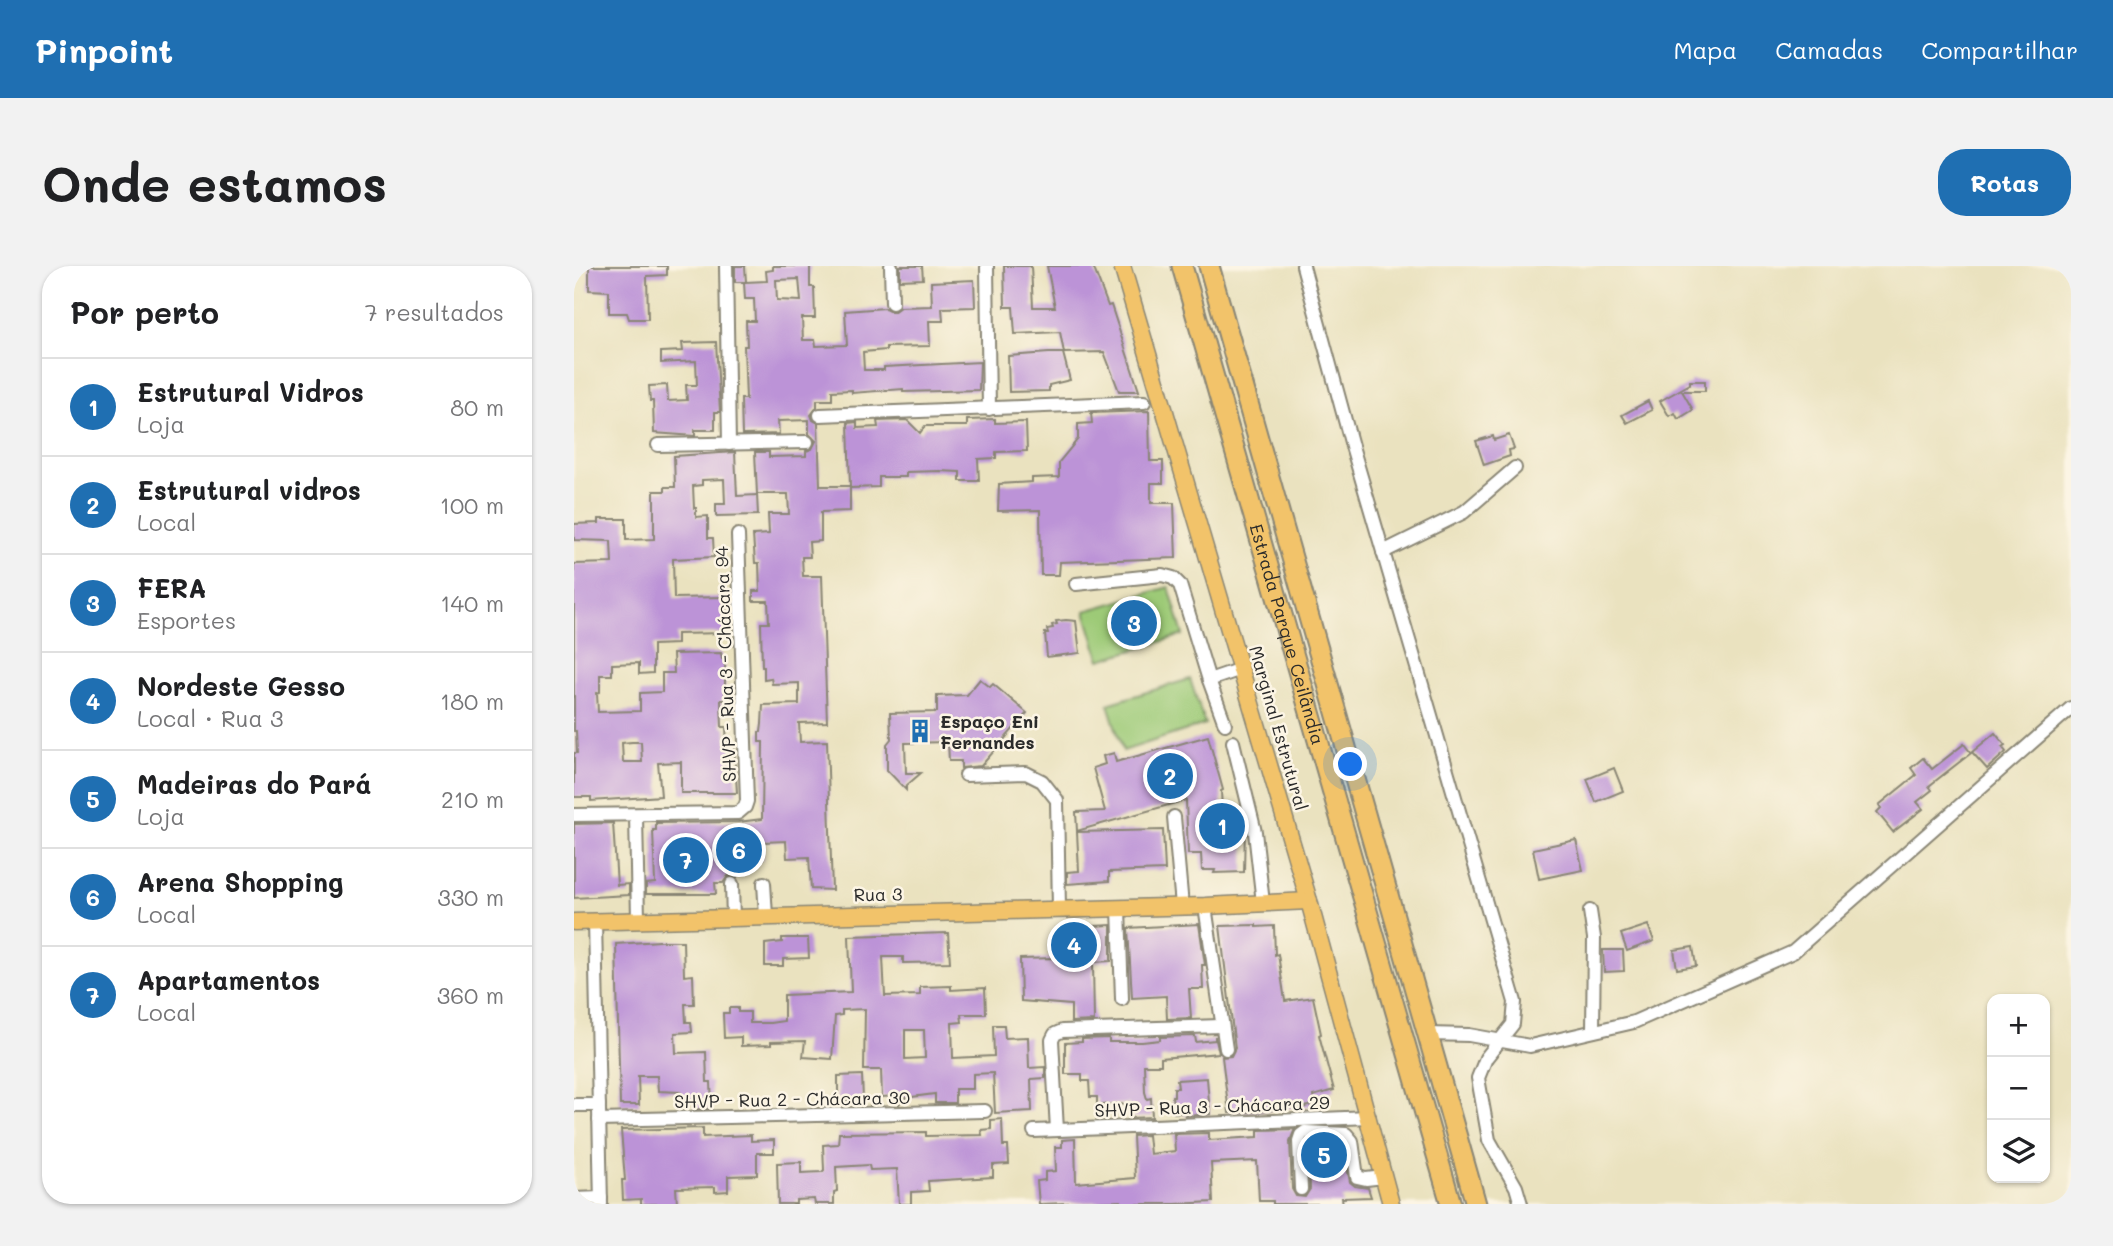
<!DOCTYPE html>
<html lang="pt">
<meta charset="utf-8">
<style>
body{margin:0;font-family:Mali,sans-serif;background:#f2f2f2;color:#202124}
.controls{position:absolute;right:21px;bottom:21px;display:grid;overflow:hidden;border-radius:14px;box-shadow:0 2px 5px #0004}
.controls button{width:63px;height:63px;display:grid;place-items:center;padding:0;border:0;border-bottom:2px solid #e0e0e0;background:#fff;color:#202124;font:35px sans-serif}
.you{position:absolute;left:777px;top:499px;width:24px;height:24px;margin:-18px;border:5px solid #fff;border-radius:50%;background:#1a73e8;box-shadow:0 0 0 10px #1a73e833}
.badge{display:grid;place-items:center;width:46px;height:46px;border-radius:50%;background:#1f6fb2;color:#fff;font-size:23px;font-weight:700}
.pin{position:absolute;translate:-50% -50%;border:4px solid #fff;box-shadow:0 2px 7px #0006}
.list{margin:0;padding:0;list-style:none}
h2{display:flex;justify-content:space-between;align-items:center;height:91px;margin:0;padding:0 28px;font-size:30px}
h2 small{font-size:23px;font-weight:400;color:#757577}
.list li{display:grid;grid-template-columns:46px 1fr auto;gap:21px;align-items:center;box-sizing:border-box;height:98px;padding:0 28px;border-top:2px solid #e0e0e0}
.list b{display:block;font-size:26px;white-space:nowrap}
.list p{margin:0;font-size:23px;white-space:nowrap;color:#757577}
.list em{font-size:23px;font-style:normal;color:#757577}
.icon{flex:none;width:38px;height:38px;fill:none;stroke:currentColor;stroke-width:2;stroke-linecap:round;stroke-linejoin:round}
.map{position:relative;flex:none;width:1497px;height:938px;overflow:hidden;border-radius:28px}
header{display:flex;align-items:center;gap:42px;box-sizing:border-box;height:98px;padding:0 35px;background:#1f6fb2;color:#fff}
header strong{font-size:33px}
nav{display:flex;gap:38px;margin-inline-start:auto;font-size:24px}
.intro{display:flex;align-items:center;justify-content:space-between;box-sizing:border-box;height:168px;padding:0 42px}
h1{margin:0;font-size:49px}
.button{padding:18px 32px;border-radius:28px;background:#1f6fb2;color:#fff;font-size:24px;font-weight:700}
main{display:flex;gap:42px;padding:0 42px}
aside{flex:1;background:#fff;border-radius:28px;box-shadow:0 2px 5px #0004}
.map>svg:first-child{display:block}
</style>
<header>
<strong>Pinpoint</strong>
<nav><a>Mapa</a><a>Camadas</a><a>Compartilhar</a></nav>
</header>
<div class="intro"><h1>Onde estamos</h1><a class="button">Rotas</a></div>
<main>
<aside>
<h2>Por perto<small>7 resultados</small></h2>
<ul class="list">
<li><span class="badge">1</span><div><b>Estrutural Vidros</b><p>Loja</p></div><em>80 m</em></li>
<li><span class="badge">2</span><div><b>Estrutural vidros</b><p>Local</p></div><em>100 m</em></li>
<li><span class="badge">3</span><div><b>FERA</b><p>Esportes</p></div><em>140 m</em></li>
<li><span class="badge">4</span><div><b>Nordeste Gesso</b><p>Local · Rua 3</p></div><em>180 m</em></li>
<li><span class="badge">5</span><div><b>Madeiras do Pará</b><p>Loja</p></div><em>210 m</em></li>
<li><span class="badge">6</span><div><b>Arena Shopping</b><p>Local</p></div><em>330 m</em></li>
<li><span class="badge">7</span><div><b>Apartamentos</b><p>Local</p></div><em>360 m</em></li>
</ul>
</aside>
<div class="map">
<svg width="1497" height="938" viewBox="0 0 1497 938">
<rect width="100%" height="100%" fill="#fcf5e5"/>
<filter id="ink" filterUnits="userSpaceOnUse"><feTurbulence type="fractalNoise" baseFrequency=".0143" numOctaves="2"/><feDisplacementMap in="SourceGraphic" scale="14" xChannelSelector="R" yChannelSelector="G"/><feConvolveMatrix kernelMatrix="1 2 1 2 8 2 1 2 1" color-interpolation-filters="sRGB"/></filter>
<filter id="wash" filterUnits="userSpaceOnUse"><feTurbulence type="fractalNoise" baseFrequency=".00686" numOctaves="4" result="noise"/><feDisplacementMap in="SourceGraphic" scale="28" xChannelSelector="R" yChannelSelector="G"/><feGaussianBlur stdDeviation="1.57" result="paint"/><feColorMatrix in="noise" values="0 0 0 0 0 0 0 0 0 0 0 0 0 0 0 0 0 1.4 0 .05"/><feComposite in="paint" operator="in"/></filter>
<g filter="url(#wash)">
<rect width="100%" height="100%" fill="#eae2bf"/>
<g fill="#9dca77" stroke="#647a51" stroke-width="2">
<polygon points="595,321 609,369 526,394 511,345"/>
<polygon points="616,413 631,458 549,485 534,438"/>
</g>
<g id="blocks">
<g fill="#bc93d7" fill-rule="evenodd">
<polygon points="15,0 93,0 93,9 73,10 74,53 55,53 53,47 35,47 35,25 15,24"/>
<path d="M161,0H171L172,16L193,15L192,5L199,4V0H236V21H240L241,52H228L229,74H241L242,80L273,79L271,45L311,42L319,46L326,41L358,40L357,16L400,14L401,41L368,42L369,55H355L356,80L312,81V84L289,86L290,104H310V101L406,96L405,124L329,126V123L278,127V124L258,125V134H243V141L237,149L239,154L244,157L246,220H276L274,157L283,156V162L304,161L303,155L333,154L346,167L351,160H393V154L421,153V157L452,156L453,185L422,186V192L404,193L405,215H386V206L366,205L332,206V211H305V221L276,222V245L247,246V275L235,276L236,291H228L229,310H248L253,456L225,457L226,476L253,475L258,624L237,623L235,591L213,592L212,575L189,576V593H162L163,611L154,610L149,617H141L142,628H72V618L81,617L79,564H82V557L164,556L188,553L189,476H185V466H187L188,458L189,439L225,438V417L198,418L197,412L190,413V401H188L187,357H195L194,335H179V325H186L185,297H181L179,269L195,268L194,248H215L214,228H183L181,186H195V191L232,190V185L238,183L242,175L235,168V154L204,155L205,168L168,169L167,133H172L170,80H173L172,55H181L180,33H171L170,16H161ZM225,13L227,35L203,34L202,14Z"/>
<polygon points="326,0 348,0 349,13 326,14"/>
<polygon points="430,0 457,0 459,41 481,41 473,0 519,0 534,40 537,39 565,125 545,125 530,86 490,87 486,66 441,68 439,41 431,41"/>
<polygon points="142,76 146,146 141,146 141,164 121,164 121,170 80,167 79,135 76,135 75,120 93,119 94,135 113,134 112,119 123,119 122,95 87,97 87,86 109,85 108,77"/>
<polygon points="475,87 489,87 496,114 475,119 475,125 435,126 434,90"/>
<polygon points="1116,115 1131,115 1131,125 1108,125 1119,144 1104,153 1101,147 1095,150 1086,135 1116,118"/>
<polygon points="1074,135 1078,144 1053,157 1048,149"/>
<polygon points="575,145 576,195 589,195 589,217 577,217 577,237 600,237 602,292 486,296 485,309 467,309 466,244 424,245 425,218 458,216 458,212 485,211 485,196 504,173 504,158 518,157 517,147"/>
<polygon points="935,169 940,183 935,184 936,190 910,199 902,175 919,170 920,174"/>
<path d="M161,186L163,230L183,229L184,249L142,250V238H151L150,213L128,214V219L119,220L120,242H122V251L134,250V272H139L140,291L99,293L100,332L151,331L152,367L103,368V378L79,379V407L65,408V397L38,398V409H26V426L23,427L24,446L66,445V427L88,426V407H100L99,388L147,387L148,393H151V434H147L148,461H152L153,480L160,479L163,527H107V496L84,497L87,530L17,535V531H0V487H3L2,465H0V298L38,297L37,275L0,274V258L25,257V253H52V274L80,273V225H91V221H101L100,190ZM58,476H67L68,496H49L48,477Z"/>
<polygon points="492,354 502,355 506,387 473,391 471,367 474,367 473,363 479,362 478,359 483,358 482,355"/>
<polygon points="406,413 416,421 419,418 453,447 407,500 387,502 387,495 375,495 374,476 331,477 332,507 347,507 332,520 332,524 313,504 313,478 317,473 316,447 363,446 363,430 393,429"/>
<polygon points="1421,467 1431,479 1428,481 1432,486 1413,503 1398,486"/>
<polygon points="634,470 649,524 647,525 648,543 665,542 666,560 671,560 670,606 640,607 641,604 628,604 627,588 614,588 612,534 503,565 502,546 531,545 519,502 531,498 529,490 540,487 542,496"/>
<polygon points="1390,478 1397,487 1355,520 1358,524 1343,536 1349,543 1319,566 1303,546 1307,542 1305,539 1342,509 1337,502 1349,492 1358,503"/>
<polygon points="1040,502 1049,525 1022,536 1013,513"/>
<polygon points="39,557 43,619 55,618 55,629 0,632 0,558"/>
<polygon points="589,564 591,604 535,606 535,615 493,618 493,606 505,605 503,566"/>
<polygon points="1002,574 1009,604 965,613 959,583"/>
<polygon points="625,658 631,699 628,699 629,723 615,723 617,752 593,753 592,730 558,732 554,662"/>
<polygon points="537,659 537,695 519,696 520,755 497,756 497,739 447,735 446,693 483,692 482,662"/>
<polygon points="682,659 682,661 700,660 701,689 704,688 711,735 739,731 747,768 745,769 760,824 739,830 741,838 728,842 728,840 684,846 655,847 648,791 657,790 661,782 646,660"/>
<polygon points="1074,659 1080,675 1053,685 1047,668"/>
<path d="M374,667L376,696L329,697V691H309L311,730L346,729V721L377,720V724L411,722L412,748H387L388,756L378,757L379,792L420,790L419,759H430L431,772L454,771L455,802L471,801V812L457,813L458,845L421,847L419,807L399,808V823H381V837H361V828L330,832L325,838L323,830L308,831L307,804H290L291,743L268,744V749L261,750L258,793L229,791L231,775L197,776V779L167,780V771L150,772L149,747H155V742H164V746H176V757H196L210,755V729L277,726L275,670ZM331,764H350L351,792L331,793Z"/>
<polygon points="208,672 234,672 235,692 209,693 209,700 191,700 191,678 208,676"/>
<polygon points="86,675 109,675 110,710 119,709 120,738 111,738 112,756 117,756 118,766 101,767 102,787 132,786 133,816 137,816 138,843 120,843 120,834 106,834 106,826 84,825 83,810 64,810 65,839 46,839 42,678"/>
<polygon points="1119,681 1122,700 1103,703 1100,684"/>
<polygon points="1029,684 1049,684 1050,705 1030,706"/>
<polygon points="621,770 622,776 641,774 641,770 645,787 587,792 587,799 570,799 571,826 573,833 577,832 578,851 556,852 555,838 523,839 523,831 516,831 515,815 508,815 508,808 491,808 491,777 508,776 508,773 535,772 535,776 568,776 586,774 586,771"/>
<polygon points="288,809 289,834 264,834 264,810"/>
<polygon points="633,812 636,848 611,850 610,847 600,847 598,830 600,830 600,822 604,822 603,814"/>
<polygon points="428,853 429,880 434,880 435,898 419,899 419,911 354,915 355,925 337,926 337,938 325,938 323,903 296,904 295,899 262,901 263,925 260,926 260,938 241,938 240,933 222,934 222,938 204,938 203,897 227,896 227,907 248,906 250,904 249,879 264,878 265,867 352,866 352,870 408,869 407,864 417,863 417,854"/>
<polygon points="129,862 129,871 177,869 177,875 200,874 200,887 183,887 183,909 154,910 154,925 141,926 141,921 102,922 103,938 67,938 67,933 49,934 48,914 51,914 47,864"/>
<polygon points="721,863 716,875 718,923 722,930 731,931 736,923 734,875 768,877 776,916 781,920 794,922 797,931 768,932 769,938 699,938 699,935 685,935 683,895 637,897 639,936 601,938 548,938 547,935 465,938 463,915 471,914 471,906 482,905 481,881 488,881 488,874 501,873 502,917 561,912 559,870 574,869 576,888 601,885 600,868 635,867 635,874 684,871 684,864"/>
</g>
</g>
</g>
<g filter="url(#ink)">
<use href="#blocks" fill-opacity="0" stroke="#8a8675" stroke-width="2"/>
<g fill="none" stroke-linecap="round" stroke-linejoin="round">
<g stroke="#8a8675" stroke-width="16">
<g id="minor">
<polyline points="152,0 155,178"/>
<polyline points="317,0 318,37"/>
<polyline points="413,0 415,143"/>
<polyline points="729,0 778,180 941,736 939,758 912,792 904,812 915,874 942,921 947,938"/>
<polyline points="246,149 570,136"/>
<polyline points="84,179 233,176"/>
<polyline points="809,286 890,246 941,202"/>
<polyline points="502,318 588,309 599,312 606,319 635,414 667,403"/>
<polyline points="635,414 651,458"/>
<polyline points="659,476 681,566 689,637"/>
<polyline points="392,509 452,507 468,515 483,534 485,643"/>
<polyline points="0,549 164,547 171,541 173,535 164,269"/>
<polyline points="62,549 64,654"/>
<polyline points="600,551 608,640"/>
<polyline points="190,617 192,650"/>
<polyline points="158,618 159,653"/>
<polyline points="631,640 652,783"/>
<polyline points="545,642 548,733"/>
<polyline points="1016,645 1020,672 1019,765"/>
<polyline points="21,655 27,938"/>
<polyline points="854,768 895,769 956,780 1060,756 1219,686 1497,442"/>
<polyline points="0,839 25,839"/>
<polyline points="25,854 411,845"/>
<polyline points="483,864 478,774 481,768 488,765 647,760"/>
<polyline points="460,865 795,851"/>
<polyline points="727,923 725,875 727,869 731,866 772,868 778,875 783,911 792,913 810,911"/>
<polyline points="0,933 27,932"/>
</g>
</g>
<g stroke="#8a8675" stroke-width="19">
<g id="major">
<polyline points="548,0 735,635 817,938"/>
<polyline points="0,656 631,640 735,635"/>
</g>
</g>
<g stroke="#8a8675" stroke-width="23">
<g id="highway">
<path id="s1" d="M608,0L877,938"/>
<polyline points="635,0 902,938"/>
</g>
</g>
<use href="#minor" stroke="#fff" stroke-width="12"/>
<use href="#major" stroke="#f2c36a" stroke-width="16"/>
<use href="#highway" stroke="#f2c36a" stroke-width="19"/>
</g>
</g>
<defs>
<g id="building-bare" transform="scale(1.89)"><path d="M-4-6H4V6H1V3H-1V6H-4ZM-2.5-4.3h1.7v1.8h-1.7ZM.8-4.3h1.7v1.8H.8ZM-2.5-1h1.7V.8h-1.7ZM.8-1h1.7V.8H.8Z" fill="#1f6fb2" stroke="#fcf5e5" stroke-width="2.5" paint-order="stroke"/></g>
</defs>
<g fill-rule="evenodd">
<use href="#building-bare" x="346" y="465"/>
</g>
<g text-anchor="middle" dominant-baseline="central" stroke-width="5" stroke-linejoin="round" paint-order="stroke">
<g font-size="18" fill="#2b2b2b" stroke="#fcf5e5">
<text stroke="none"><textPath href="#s1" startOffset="383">Estrada Parque Ceilândia</textPath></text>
<text transform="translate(151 398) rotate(-92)">SHVP - Rua 3 - Chácara 94</text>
<text transform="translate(705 462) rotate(74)">Marginal Estrutural</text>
<text transform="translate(304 628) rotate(-1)">Rua 3</text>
<text transform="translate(218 833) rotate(-1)">SHVP - Rua 2 - Chácara 30</text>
<text transform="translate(638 840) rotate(-2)">SHVP - Rua 3 - Chácara 29</text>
</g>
<g font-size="18" font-weight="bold" fill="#2b2b2b" stroke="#fcf5e5" text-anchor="start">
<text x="366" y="455">Espaço Eni<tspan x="366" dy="21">Fernandes</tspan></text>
</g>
</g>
</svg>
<div class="controls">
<button>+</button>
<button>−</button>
<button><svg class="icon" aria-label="layers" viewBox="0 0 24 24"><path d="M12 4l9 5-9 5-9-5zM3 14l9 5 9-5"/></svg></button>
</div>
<div class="you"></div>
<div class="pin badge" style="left:648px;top:560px">1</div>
<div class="pin badge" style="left:596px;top:510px">2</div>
<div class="pin badge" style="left:560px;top:357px">3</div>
<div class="pin badge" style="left:500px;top:679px">4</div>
<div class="pin badge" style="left:750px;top:889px">5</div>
<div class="pin badge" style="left:165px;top:584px">6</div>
<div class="pin badge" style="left:112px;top:594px">7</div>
</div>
</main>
